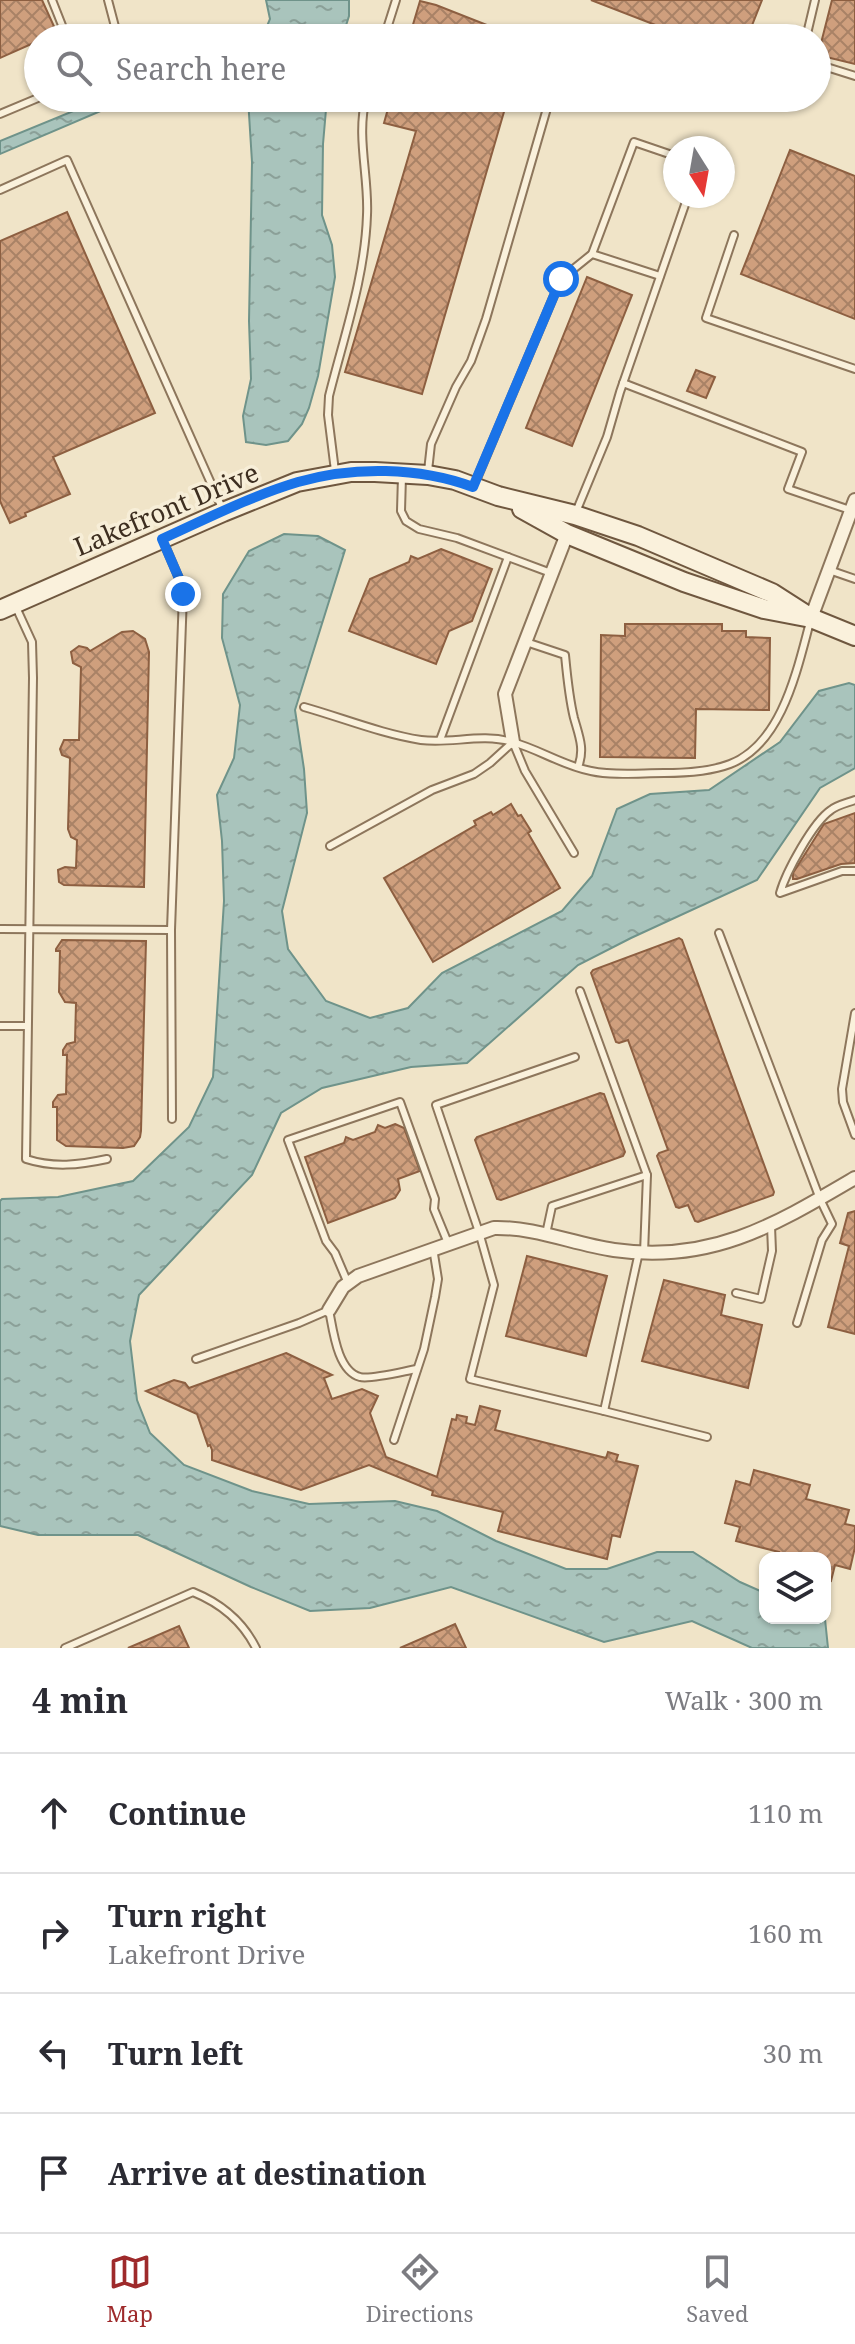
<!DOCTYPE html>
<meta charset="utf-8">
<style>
body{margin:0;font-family:"Noto Serif",serif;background:#f2f2f3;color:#2b2b33}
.controls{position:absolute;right:24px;bottom:24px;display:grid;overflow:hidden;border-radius:16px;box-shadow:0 2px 6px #0004}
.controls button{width:72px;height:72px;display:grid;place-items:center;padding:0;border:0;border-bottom:2px solid #e1e1e2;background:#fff;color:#2b2b33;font:40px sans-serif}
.compass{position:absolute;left:663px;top:136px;width:72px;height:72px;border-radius:50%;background:#fff;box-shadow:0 2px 6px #0004;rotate:169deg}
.stop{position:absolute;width:24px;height:24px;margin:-18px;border:6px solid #1a73e8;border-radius:50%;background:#fff}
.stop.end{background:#1a73e8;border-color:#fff;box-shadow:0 2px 8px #0008}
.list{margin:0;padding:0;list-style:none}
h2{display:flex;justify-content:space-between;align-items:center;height:104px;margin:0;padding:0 32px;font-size:34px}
h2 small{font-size:26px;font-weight:400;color:#7c7c81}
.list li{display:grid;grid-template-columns:52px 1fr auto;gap:24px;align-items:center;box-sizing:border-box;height:120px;padding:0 32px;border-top:2px solid #e1e1e2}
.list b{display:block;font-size:30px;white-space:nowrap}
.list p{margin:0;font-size:26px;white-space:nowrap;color:#7c7c81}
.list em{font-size:26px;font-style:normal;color:#7c7c81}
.icon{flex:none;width:44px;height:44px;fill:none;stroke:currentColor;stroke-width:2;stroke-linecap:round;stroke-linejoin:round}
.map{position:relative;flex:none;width:855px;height:1648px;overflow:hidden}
.search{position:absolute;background:#fff;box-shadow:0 2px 6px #0004;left:24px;right:24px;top:24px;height:88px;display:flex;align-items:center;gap:20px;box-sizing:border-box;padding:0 28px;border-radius:44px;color:#7c7c81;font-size:30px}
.sheet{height:584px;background:#fff}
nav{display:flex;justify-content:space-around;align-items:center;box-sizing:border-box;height:112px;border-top:2px solid #e1e1e2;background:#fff;font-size:22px;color:#7c7c81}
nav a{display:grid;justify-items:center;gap:4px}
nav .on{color:#9e2a2b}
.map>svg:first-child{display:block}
</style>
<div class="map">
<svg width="855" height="1648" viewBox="0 0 855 1648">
<defs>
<pattern id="water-ripples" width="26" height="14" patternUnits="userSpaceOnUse" patternTransform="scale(2)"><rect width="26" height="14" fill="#a9c4bc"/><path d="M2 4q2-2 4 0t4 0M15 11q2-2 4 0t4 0" fill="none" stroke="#8ba098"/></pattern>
<pattern id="building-cross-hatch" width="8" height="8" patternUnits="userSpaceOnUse" patternTransform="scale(2)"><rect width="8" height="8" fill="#cf9f7d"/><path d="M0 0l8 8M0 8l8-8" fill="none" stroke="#a98266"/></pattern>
</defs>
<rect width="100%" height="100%" fill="#f0e4c8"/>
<g fill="url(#water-ripples)" stroke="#6f938a" stroke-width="2">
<polygon points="266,0 349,0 349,16 342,38 251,38 265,31 270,19"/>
<polygon points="105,98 131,98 0,154 0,141"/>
<polygon points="248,98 327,98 323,144 322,215 332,245 335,277 318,376 309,408 302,424 288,441 266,445 246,442 243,416 251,379 249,321 252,162"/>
<polygon points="284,534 318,536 345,550 295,710 304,769 307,813 282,911 288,949 326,1001 370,1018 408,1008 442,973 562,911 592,876 617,809 650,794 709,790 780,742 819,691 849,683 855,685 855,768 820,788 757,880 631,938 578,965 467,1063 411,1067 322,1088 281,1113 252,1175 139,1295 130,1341 137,1400 150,1433 184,1465 252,1491 309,1504 395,1501 437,1511 496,1541 566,1569 607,1569 657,1552 693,1552 740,1582 765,1593 765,1618 825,1619 828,1648 752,1648 692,1621 604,1642 451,1587 370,1608 310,1611 251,1587 138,1535 38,1535 0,1526 0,1201 2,1199 58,1197 133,1181 189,1127 213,1077 224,901 222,841 217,795 234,758 240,705 222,638 223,594 249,551"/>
</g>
<g fill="url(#building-cross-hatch)" stroke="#8d5f41" stroke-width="2">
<polygon points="0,0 42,0 57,33 46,38 38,38 38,41 0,58"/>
<polygon points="591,0 762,0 747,38 689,38"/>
<polygon points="832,0 855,0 855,64 818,55"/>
<polygon points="420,1 436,5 520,38 409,38"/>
<polygon points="391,98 508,98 422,394 345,372 416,131 384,123"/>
<polygon points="790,150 855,176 855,319 741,274"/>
<polygon points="67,212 155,413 53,457 70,494 25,513 26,516 10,523 0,501 0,241"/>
<polygon points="587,277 632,295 572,446 526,428"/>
<polygon points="696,370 715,377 706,398 687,391"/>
<polygon points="441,549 492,569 472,621 449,631 436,664 349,631 370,579 409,562 411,556 418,559"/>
<polygon points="625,624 722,624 722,631 746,631 746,637 770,638 769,710 696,709 695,758 600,757 601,635 625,636"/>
<polygon points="133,631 145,639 149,652 144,887 64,885 59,882 58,870 65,867 76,868 77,840 71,837 68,829 70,758 62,755 60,749 64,740 79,740 81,667 73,663 71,652 79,646 87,648 90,651 122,632"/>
<polygon points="511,804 518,816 521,815 531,831 528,833 560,888 433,962 384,878 476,825 474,821 491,812 493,815"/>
<polygon points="855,813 855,863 841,864 797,879 793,879 793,873 824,824"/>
<polygon points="679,938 682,940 774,1192 773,1195 698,1222 695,1221 688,1205 679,1208 676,1207 657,1156 659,1153 668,1150 628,1040 619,1043 616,1042 591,973 593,970"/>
<polygon points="62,940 146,941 141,1131 140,1137 134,1146 123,1148 66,1146 57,1140 57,1107 53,1107 53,1102 58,1095 66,1094 67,1055 63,1055 63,1050 67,1044 75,1042 76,1003 65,1002 59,992 60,951 56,951 56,949"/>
<polygon points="600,1093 604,1094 625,1152 623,1156 501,1200 497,1199 475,1140 477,1137"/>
<polygon points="395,1124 404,1128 420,1171 398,1179 400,1190 395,1198 328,1223 305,1157 344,1143 346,1137 353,1140 375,1132 378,1125 385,1128"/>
<polygon points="855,1211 855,1334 828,1327 849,1246 840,1243 848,1213"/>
<polygon points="527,1256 607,1276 586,1356 506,1336"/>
<polygon points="664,1280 725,1295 721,1315 762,1325 748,1388 642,1361"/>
<polygon points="286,1353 332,1375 324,1378 332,1399 362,1389 378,1396 370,1413 386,1457 437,1477 452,1419 456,1420 457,1415 467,1417 466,1423 475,1425 480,1406 500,1411 495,1430 606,1458 608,1452 618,1455 616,1461 638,1466 620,1537 612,1535 607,1559 498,1531 503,1512 432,1495 433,1491 369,1465 301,1490 212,1460 212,1450 210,1445 208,1446 197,1414 146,1391 174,1380 185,1383 189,1388"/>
<polygon points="754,1470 810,1485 806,1499 849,1510 845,1524 855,1526 855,1547 850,1569 835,1565 831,1581 825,1579 825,1558 778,1558 779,1552 736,1541 740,1527 725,1523 736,1481 750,1485"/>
<polygon points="455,1624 466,1648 400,1648"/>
<polygon points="179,1626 189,1648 128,1648"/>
</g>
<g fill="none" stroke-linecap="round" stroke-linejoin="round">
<g stroke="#8d765c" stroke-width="10">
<g id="lane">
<polyline points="52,0 67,38"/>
<polyline points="108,0 118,38"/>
<polyline points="384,38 396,0"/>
<polyline points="806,38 815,0"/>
<polyline points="817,64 855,76"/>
<polyline points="0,114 38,98"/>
<polyline points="0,190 67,160 222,508"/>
<polyline points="734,235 706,318 855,369"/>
<polyline points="592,254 660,276"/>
<polyline points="623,383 802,452 788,489 853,511"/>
<path d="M335,471L328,415L329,396C344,336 365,277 367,215C369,177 356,136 366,98"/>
<polyline points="428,471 431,444 456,387 471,361 486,319 550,98"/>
<polyline points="402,476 401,511 406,521 419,529 457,538 551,573"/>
<polyline points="475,483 561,279 592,254 634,142 675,156"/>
<polyline points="576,512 607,437 620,392 688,196"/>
<polyline points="829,570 855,579"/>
<path d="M15,605L32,642L33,678L26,1159C54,1168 79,1165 107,1159"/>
<path d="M526,642L565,655C567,676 569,698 574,718C579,736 585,749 578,767"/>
<path d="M304,707C343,718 382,734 421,740C451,744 481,733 512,742C539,749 563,766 591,771C614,776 640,773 664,773C686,773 709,772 730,764C782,744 797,670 810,622"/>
<polyline points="440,740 508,557"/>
<polyline points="513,742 525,771 574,853"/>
<path d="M855,800C847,803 837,805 831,810C813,822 786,872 780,893L842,871H855"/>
<polyline points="330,846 432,790 474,774 490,763 513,742"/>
<polyline points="0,929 171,930 183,594 181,583 163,541"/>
<polyline points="171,930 172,1119"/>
<polyline points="719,933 820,1199 832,1224 822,1240 797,1323"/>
<polyline points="580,991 647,1175 644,1253"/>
<polyline points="855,1013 842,1089 843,1102 855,1135"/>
<polyline points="0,1026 27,1026"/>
<polyline points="575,1057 436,1105 479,1232 494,1285 470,1379 604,1411 639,1252"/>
<polyline points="546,1234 552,1206 647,1175"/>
<polyline points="347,1281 335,1253 326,1241 288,1140 400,1102 435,1199 434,1209 448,1243"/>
<polyline points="736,1293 761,1299 772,1251 771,1226"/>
<path d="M196,1359L299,1323L329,1310C333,1329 337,1371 360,1377C370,1380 405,1371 417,1369"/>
<polyline points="604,1411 707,1437"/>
<polyline points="394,1440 424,1349 435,1297 438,1279 433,1248"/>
<path d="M65,1648L193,1592C220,1603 243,1622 256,1648"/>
</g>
</g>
<g stroke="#8d765c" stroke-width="16">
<g id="street">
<polyline points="811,618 855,500"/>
<polyline points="513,742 505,694 567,534"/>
<path d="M329,1310L343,1287L358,1276L494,1228C536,1227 573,1244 614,1250C711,1264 775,1225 855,1178"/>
</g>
</g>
<g stroke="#6f573f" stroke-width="22">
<g id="secondary">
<polyline points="522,509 567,534 684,582 764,609 811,618 855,636"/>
<polyline points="0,610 223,512 297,482 351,472 375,472 428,475 455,480 498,496 575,515 638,536 772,593 811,618"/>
</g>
</g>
<use href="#lane" stroke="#faf1dc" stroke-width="6"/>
<use href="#street" stroke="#faf1dc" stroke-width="12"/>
<use href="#secondary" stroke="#faf1dc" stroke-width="18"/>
</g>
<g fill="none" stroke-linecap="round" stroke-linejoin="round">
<path stroke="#1a73e8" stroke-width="10" d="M183,594L181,583L162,539C206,519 251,496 298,482C353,466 419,467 473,487L561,279"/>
</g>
<g text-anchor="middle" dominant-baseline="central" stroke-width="7" stroke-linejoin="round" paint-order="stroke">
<g font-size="26" fill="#3d2e20" stroke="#f7eed8">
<text transform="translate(166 509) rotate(-23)">Lakefront Drive</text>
</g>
</g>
</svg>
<div class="controls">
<button><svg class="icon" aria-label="layers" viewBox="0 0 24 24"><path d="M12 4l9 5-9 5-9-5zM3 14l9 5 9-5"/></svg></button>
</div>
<svg class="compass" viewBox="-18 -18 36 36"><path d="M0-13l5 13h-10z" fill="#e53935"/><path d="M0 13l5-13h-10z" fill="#7c7c81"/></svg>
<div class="stop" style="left:561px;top:279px"></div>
<div class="stop end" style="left:183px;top:594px"></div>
<div class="search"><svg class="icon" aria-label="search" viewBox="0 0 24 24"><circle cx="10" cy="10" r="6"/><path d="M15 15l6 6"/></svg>Search here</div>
</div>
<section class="sheet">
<h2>4 min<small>Walk · 300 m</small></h2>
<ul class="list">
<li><svg class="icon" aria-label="ahead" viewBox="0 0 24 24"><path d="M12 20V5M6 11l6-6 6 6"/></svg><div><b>Continue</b></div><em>110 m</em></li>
<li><svg class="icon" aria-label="right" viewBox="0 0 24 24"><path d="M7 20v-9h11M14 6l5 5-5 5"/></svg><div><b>Turn right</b><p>Lakefront Drive</p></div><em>160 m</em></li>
<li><svg class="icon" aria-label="left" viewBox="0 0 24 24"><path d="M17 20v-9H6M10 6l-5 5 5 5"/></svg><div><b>Turn left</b></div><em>30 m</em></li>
<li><svg class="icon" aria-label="arrive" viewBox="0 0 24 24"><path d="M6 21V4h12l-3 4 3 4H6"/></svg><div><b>Arrive at destination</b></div></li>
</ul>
</section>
<nav>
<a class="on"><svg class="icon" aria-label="map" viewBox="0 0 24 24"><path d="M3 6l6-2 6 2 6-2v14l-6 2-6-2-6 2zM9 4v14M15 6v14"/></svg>Map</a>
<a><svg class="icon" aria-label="directions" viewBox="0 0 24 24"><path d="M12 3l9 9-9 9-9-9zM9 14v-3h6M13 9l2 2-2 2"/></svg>Directions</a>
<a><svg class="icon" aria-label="saved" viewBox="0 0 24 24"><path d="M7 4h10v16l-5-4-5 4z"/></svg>Saved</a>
</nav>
